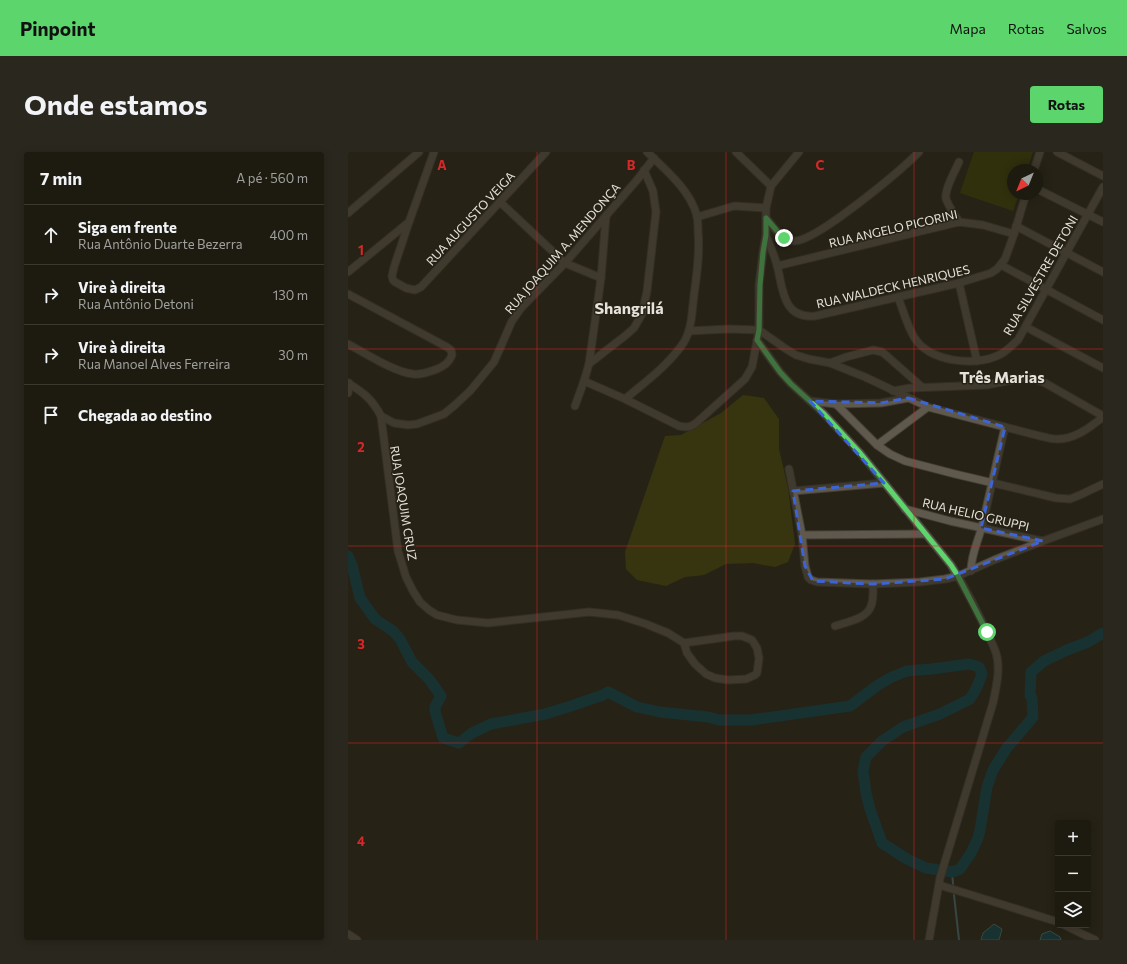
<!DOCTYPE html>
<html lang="pt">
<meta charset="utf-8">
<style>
body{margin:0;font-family:Commissioner,sans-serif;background:#2a271e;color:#f1f3f6}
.controls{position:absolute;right:12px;bottom:12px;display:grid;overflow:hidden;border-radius:4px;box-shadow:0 2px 10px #0003}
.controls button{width:36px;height:36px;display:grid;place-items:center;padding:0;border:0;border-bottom:1px solid #3b3830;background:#1d1a10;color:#f1f3f6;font:20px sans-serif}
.compass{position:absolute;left:659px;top:12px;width:36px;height:36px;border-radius:50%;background:#1d1a10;box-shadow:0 2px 10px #0003;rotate:223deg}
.stop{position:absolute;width:12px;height:12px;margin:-9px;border:3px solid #5cd56d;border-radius:50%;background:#fff}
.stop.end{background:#5cd56d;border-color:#fff;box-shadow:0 1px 4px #0008}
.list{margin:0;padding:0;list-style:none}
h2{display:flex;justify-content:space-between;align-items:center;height:52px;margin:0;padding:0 16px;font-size:17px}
h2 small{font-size:13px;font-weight:400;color:#a0a19f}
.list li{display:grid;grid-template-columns:26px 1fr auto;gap:12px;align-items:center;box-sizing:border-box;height:60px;padding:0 16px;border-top:1px solid #3b3830}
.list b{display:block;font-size:15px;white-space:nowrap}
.list p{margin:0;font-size:13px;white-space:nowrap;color:#a0a19f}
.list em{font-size:13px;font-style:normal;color:#a0a19f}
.icon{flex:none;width:22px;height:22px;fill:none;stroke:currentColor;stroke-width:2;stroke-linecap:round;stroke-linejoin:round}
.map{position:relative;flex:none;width:755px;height:788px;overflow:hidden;border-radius:4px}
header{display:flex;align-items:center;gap:24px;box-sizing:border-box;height:56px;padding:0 20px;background:#5cd56d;color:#111}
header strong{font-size:19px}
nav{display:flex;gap:22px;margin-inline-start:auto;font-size:14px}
.intro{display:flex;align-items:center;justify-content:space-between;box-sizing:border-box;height:96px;padding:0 24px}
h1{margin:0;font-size:28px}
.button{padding:10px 18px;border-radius:4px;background:#5cd56d;color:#111;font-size:14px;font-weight:700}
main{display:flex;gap:24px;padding:0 24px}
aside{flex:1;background:#1d1a10;border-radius:4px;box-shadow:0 2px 10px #0003}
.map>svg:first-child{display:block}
</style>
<header>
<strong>Pinpoint</strong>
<nav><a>Mapa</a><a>Rotas</a><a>Salvos</a></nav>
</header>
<div class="intro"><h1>Onde estamos</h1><a class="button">Rotas</a></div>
<main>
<aside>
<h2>7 min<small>A pé · 560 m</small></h2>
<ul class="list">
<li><svg class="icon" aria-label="ahead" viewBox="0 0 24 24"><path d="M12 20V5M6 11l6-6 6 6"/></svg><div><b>Siga em frente</b><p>Rua Antônio Duarte Bezerra</p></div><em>400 m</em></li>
<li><svg class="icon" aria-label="right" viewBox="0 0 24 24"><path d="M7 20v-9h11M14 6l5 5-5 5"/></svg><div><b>Vire à direita</b><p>Rua Antônio Detoni</p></div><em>130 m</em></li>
<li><svg class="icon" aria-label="right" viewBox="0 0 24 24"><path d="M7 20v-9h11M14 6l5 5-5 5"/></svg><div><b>Vire à direita</b><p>Rua Manoel Alves Ferreira</p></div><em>30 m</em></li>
<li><svg class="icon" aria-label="arrive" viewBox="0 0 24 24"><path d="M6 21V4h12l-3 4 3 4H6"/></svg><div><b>Chegada ao destino</b></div></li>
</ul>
</aside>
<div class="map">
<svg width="755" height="788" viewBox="0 0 755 788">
<rect width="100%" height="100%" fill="#272216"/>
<polygon fill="#3d4004" points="626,0 685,0 679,18 665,18 665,42 671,42 665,59 612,41"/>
<polygon fill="#494c09" points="395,243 416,246 431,267 431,297 440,336 447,392 440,410 427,415 405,411 378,412 356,423 337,425 318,434 289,428 278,417 277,400 317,284 333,283 373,261"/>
<g fill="#084555" stroke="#4b747d">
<polygon points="646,772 654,777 651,788 633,788 635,781"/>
<polygon points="702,779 712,785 713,788 692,788 694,782"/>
</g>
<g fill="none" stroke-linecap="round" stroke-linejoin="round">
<g stroke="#4b747d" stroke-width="2">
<polyline points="604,720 605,732"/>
<polyline points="606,743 611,788"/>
</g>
<polyline stroke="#084555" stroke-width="11" points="0,404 4,413 12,446 27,467 45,479 52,487 64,510 81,527 93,544 87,555 87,559 95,586 111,591 124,581 143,572 197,562 220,555 255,543 260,540 289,555 312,560 360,565 371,568 403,568 502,554 530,533 544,525 559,519 583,517 621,512 631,515 634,522 629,535 622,547 592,562 555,575 534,589 518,605 515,619 518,641 522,657 534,691 559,707 578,716 604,720 612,717 623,701 630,686 632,678 639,635 645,618 658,597 685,565 684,546 682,544 683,520 696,509 719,498 740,490 755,481"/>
<g stroke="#433f37" stroke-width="9">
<g id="street">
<polyline points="86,0 61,70 46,115 44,124 45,128 47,130 58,136 67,138 73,135 198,0"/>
<polyline points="388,0 423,34"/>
<polyline points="709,0 755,24"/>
<path d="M611,10C607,19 596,38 598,47C601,55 607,63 611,70"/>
<polyline points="686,18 692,0"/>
<polyline points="689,37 755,70"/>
<polyline points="152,50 217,111 253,126"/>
<polyline points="0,61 71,0"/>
<polyline points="349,65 386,54 418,56"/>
<path d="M418,66C426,75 433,88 446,89C468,90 553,18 571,0"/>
<polyline points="668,74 755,120"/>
<path d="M418,84C422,93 426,103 429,113C435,136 434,167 467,164L611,131L643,121L649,117L657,107L666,82L678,42"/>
<polyline points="653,113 755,168"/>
<polyline points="429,114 611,70 635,73 666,82"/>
<polyline points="0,120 61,70"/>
<polyline points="611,131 629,209"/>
<path d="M0,142L99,195L103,198L104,203C101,211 96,214 89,217C81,220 73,223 65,222C46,220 17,201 0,192"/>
<path d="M550,145C555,158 559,173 566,185C581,210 627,215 651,203C658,200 664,193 670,188L755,35"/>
<polyline points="678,175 755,216"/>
<path d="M411,178L438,197L448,203L461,207L482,211L517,225L580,255L692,284C697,285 702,287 707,287C726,288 741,276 755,265"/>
<polyline points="341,179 380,177 411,178"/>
<path d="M409,188L432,220L443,232L475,261L512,301L603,413C618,437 631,462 642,487C645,493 648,499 649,505C652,520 648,536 645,551L592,726L581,788"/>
<polyline points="482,211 498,205 525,198 534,200 539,204 574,235"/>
<polyline points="241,212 260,197 277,184 286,176 294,162 299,139 308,60 305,39 296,18"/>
<path d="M236,229L277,247L331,274C338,275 342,276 348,271L397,227L404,215L411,178V133L415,100L418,83V56L423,34L451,0"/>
<path d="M0,231C16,241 24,247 33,264L50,399L58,425L65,439L72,450L81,458L89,463L109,468L140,471L241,460L270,463L298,472L320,481L336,491L386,484H394L404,488L409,496L411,506L409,521L407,523L398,527L380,528L367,526L358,522L347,512L339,501L336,491"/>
<polyline points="545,239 562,236 639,233 679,225 685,226 697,231 755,264"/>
<polyline points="0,241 1,231"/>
<path d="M277,247C297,230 321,213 336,190C344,177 344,158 346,143C349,122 352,100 350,79C350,75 350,69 349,64C342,38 318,18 299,0"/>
<polyline points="462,249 488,252 533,251 560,246"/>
<polyline points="488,252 529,293 542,302 557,309 607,322 708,346 722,347 732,343 755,332"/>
<polyline points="227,254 236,229 241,212 253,126 258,64"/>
<polyline points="33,264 46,271 60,273 69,272 96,262 107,253 122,239 146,210 150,201 160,178 164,169 174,155 217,111 289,28 306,6"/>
<polyline points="529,293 580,255"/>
<polyline points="441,317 454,383 457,414 460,425 463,428 469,430 525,432 572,430 597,427 610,424 646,408 695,389 755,367"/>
<polyline points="445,339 536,331"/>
<polyline points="557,357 602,369 694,389"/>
<polyline points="454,383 577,382"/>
<path d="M623,419C623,402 630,390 634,374C642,341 649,308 657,275"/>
<path d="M487,474C498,470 519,467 523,454C526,447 525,439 525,432"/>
<polyline points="591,733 656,753 710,770"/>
<polyline points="716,773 747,788"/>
<polyline points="0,782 9,788"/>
</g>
</g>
<use href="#street" stroke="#5f584c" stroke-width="7"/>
</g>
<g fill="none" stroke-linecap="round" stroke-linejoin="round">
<polyline stroke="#5cd56d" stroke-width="5" points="436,86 430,80 418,66 418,83 415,100 412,133 411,178 409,188 432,220 443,232 475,261 512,301 603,413 610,424 639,480"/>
</g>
<path d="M0 0H755V788H0ZM560,246L657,275L633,376L695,389L597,427L525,432L465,429L457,414L445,339L536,331L462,249L533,251Z" fill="#272216" fill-opacity=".55" fill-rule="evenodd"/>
<path fill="none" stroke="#3b64d8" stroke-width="3" stroke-dasharray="8 5" stroke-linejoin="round" d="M560,246L657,275L633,376L695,389L597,427L525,432L465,429L457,414L445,339L536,331L462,249L533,251Z"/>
<path fill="none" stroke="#d62828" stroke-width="1" stroke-opacity="0.55" d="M189,0V788M378,0V788M566,0V788M0,197H755M0,394H755M0,591H755"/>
<g text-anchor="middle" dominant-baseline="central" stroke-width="3" stroke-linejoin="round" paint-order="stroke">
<g font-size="12" fill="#e6e2db" stroke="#272216">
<text transform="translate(122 66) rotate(-47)">RUA AUGUSTO VEIGA</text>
<text transform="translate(545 76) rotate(-13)">RUA ANGELO PICORINI</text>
<text transform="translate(214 96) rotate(-49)">RUA JOAQUIM A. MENDONÇA</text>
<text transform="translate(692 123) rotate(-60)">RUA SILVESTRE DETONI</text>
<text transform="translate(545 134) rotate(-13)">RUA WALDECK HENRIQUES</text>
<text transform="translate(56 351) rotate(81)">RUA JOAQUIM CRUZ</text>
<text transform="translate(628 362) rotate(13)">RUA HELIO GRUPPI</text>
</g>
<g font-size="16" font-weight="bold" fill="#e6e2db" stroke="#272216">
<text x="281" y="155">Shangrilá</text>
<text x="654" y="224">Três Marias</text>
</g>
</g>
<g font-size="13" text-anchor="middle" font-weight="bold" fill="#d62828" stroke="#272216" stroke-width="3" stroke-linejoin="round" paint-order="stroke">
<text x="94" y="18">A</text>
<text x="283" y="18">B</text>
<text x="472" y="18">C</text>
<text x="13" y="103">1</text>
<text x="13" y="300">2</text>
<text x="13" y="497">3</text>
<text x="13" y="694">4</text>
</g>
</svg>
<div class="controls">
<button>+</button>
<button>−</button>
<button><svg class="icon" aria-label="layers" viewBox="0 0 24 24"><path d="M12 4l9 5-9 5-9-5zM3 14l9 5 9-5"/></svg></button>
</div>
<svg class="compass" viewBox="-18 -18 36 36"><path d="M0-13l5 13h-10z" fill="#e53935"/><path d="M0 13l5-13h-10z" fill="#a0a19f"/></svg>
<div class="stop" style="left:639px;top:480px"></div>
<div class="stop end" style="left:436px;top:86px"></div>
</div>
</main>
